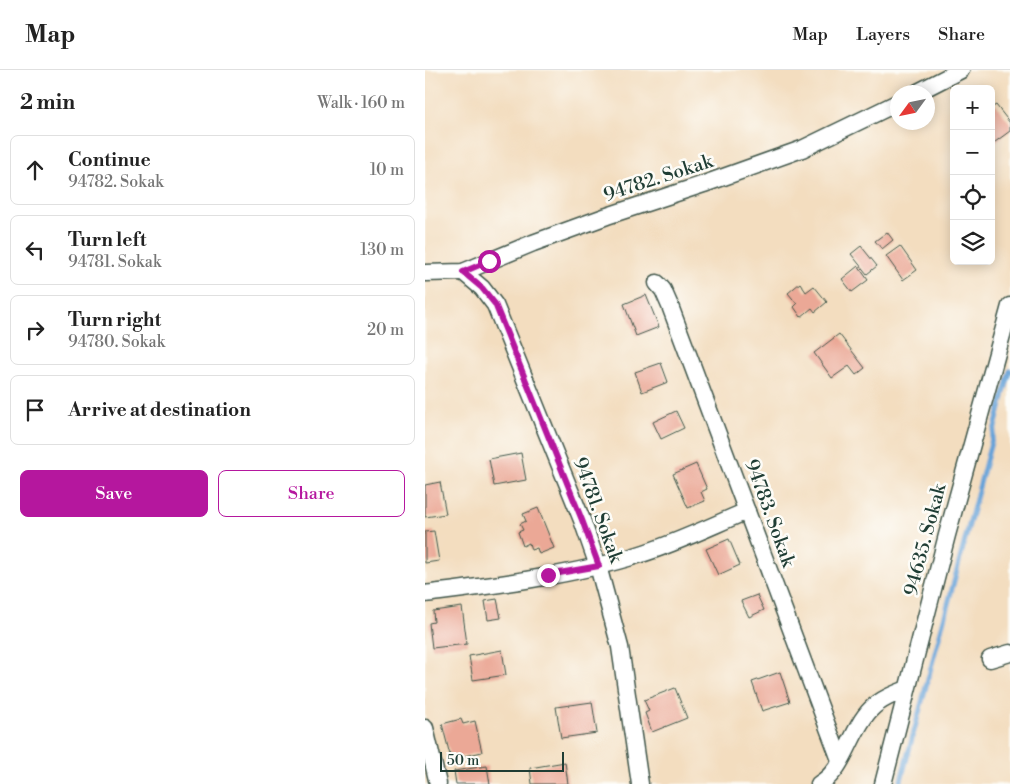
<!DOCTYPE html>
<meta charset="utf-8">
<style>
body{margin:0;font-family:"Libre Bodoni",serif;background:#f2f2f2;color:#222}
.controls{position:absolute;right:15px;top:15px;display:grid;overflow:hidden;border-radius:8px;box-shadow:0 2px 12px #0003}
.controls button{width:45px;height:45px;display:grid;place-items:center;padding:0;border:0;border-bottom:1px solid #e0e0e0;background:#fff;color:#222;font:25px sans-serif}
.compass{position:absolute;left:465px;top:15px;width:45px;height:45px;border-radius:50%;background:#fff;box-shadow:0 2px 12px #0003;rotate:237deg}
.scale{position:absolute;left:15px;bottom:12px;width:124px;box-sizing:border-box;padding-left:5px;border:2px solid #1f3d34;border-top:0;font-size:14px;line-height:18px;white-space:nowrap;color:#1f3d34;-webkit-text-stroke:4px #fdfcf7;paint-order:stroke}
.stop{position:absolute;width:15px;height:15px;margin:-11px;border:4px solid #b5179e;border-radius:50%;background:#fff}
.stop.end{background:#b5179e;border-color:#fff;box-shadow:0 1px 5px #0008}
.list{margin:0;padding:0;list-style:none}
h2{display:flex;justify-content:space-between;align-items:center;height:65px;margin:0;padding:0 20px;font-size:21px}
h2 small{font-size:16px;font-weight:400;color:#767676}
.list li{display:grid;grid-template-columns:32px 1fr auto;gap:15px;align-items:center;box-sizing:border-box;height:70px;margin:0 10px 10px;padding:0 10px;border:1px solid #e0e0e0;border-radius:8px}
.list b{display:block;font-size:19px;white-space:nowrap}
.list p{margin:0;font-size:16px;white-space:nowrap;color:#767676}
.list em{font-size:16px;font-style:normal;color:#767676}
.actions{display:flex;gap:10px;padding:15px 20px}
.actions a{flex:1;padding:11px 0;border:1px solid #b5179e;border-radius:8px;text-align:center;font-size:18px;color:#b5179e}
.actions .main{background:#b5179e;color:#fff}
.icon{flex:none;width:28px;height:28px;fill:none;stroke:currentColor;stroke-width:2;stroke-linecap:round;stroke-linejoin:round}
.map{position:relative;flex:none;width:585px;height:714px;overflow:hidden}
header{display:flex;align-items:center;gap:30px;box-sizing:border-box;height:70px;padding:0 25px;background:#fff;border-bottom:1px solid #e0e0e0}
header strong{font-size:24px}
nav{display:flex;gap:28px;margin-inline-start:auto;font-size:18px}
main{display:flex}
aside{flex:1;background:#fff}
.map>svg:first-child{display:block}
</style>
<header>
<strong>Map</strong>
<nav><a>Map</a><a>Layers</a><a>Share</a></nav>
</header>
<main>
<aside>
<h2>2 min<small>Walk · 160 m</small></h2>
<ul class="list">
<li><svg class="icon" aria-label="ahead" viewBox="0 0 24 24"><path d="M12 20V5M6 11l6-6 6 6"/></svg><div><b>Continue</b><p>94782. Sokak</p></div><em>10 m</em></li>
<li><svg class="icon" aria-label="left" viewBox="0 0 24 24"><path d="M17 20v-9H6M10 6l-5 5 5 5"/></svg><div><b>Turn left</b><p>94781. Sokak</p></div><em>130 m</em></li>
<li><svg class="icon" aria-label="right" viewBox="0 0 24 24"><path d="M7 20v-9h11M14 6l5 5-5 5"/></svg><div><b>Turn right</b><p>94780. Sokak</p></div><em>20 m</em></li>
<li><svg class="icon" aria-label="arrive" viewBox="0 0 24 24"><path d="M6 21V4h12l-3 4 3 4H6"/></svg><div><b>Arrive at destination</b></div></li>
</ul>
<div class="actions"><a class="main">Save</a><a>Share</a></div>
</aside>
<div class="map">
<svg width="585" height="714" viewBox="0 0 585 714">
<rect width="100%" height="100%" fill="#fdfcf7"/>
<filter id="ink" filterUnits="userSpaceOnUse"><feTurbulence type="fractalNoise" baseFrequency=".02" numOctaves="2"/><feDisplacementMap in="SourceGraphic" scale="10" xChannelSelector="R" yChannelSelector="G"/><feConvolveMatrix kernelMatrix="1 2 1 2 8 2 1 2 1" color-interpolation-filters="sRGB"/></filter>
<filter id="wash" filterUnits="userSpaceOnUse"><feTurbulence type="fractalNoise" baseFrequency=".0096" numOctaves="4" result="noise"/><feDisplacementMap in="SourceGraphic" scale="20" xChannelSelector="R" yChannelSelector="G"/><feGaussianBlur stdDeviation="1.12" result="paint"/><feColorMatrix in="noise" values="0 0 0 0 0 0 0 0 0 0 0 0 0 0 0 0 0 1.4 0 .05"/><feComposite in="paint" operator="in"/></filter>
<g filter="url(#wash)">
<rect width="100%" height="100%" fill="#f3ddbf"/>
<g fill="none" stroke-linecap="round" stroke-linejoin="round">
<polyline stroke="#68a3d8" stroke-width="5" points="475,714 585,301"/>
</g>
<g id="blocks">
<g fill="#eba896">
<polygon points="571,35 585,53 585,61 566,75 566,38"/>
<polygon points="462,162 468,170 457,179 450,171"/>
<polygon points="436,176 452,196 442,204 426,184"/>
<polygon points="475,176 492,200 478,210 461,186"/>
<polygon points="433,196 443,210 427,222 417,209"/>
<polygon points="375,213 381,222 389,216 402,232 390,242 387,238 376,247 369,237 372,234 363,223"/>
<polygon points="221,225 234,257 211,266 199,234"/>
<polygon points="414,264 440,298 431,305 424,296 407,308 389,283"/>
<polygon points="236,293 243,312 217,322 210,302"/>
<polygon points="251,341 259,358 236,369 228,352"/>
<polygon points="96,383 101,410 69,416 64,389"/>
<polygon points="271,394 282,419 276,422 280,431 263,438 248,404"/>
<polygon points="15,412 21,444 0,447 0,415"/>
<polygon points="113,438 129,478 114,484 112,478 106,480 104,473 98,476 93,462 98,460 95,454 101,451 98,444"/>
<polygon points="9,461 14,491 0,493 0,462"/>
<polygon points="304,469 315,495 293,505 281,479"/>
<polygon points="332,525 339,540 324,547 316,531"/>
<polygon points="72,529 76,548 63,550 60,531"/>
<polygon points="37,537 42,574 7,578 4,553 9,552 8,541"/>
<polygon points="77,580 81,605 48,610 44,586"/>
<polygon points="355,602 365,632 337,641 327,612"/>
<polygon points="250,618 262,648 227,662 220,643 224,641 219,630"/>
<polygon points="167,632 172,663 136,668 131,637"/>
<polygon points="36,649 38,654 50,651 57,682 26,689 17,654"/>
<polygon points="140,692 143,714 107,714 105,698"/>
<polygon points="62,696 65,714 31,714 29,701"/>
</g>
</g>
</g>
<g filter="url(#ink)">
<use href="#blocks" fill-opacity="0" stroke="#3f5549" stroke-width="1"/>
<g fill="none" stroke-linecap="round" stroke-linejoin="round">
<g stroke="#3f5549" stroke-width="19">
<g id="minor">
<polyline points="493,22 536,0"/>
<polyline points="38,202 57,218 70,235 157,450 173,496 195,577 215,714"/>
<polyline points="0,203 38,202 108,173 182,146 279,114 377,79 472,33"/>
<polyline points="232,213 238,220 245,236 415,690"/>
<path d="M0,524C69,515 146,506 213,485C250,474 286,456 322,441"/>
<polyline points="565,589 585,583"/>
<polyline points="0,658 13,714"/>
<path d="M394,714C420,700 425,660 446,639C456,629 469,624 482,619"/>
<polyline points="458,714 522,465 585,236"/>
</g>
</g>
<use href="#minor" stroke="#fff" stroke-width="16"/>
</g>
</g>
<g fill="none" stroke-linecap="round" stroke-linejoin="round" filter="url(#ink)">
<polyline stroke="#b5179e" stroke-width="6" points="64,191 38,202 57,218 70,234 157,450 174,496 123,505"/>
</g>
<g text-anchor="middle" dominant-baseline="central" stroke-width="5" stroke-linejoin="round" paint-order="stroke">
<g font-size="19" fill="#1f3d34" stroke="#fdfcf7">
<text transform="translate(233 108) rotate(-18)">94782. Sokak</text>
<text transform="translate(173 440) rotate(70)">94781. Sokak</text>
<text transform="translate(345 443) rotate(70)">94783. Sokak</text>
<text transform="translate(500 470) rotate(-75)">94635. Sokak</text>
</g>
</g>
</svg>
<div class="controls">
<button>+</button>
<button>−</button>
<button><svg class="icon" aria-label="locate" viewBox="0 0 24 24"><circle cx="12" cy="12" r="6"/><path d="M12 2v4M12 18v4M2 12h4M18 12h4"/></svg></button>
<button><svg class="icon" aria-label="layers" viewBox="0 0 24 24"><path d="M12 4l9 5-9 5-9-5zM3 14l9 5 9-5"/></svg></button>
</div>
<svg class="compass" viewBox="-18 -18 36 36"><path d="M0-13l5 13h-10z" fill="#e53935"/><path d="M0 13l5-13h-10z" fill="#767676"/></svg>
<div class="scale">50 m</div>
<div class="stop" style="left:64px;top:191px"></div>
<div class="stop end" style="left:123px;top:505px"></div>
</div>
</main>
